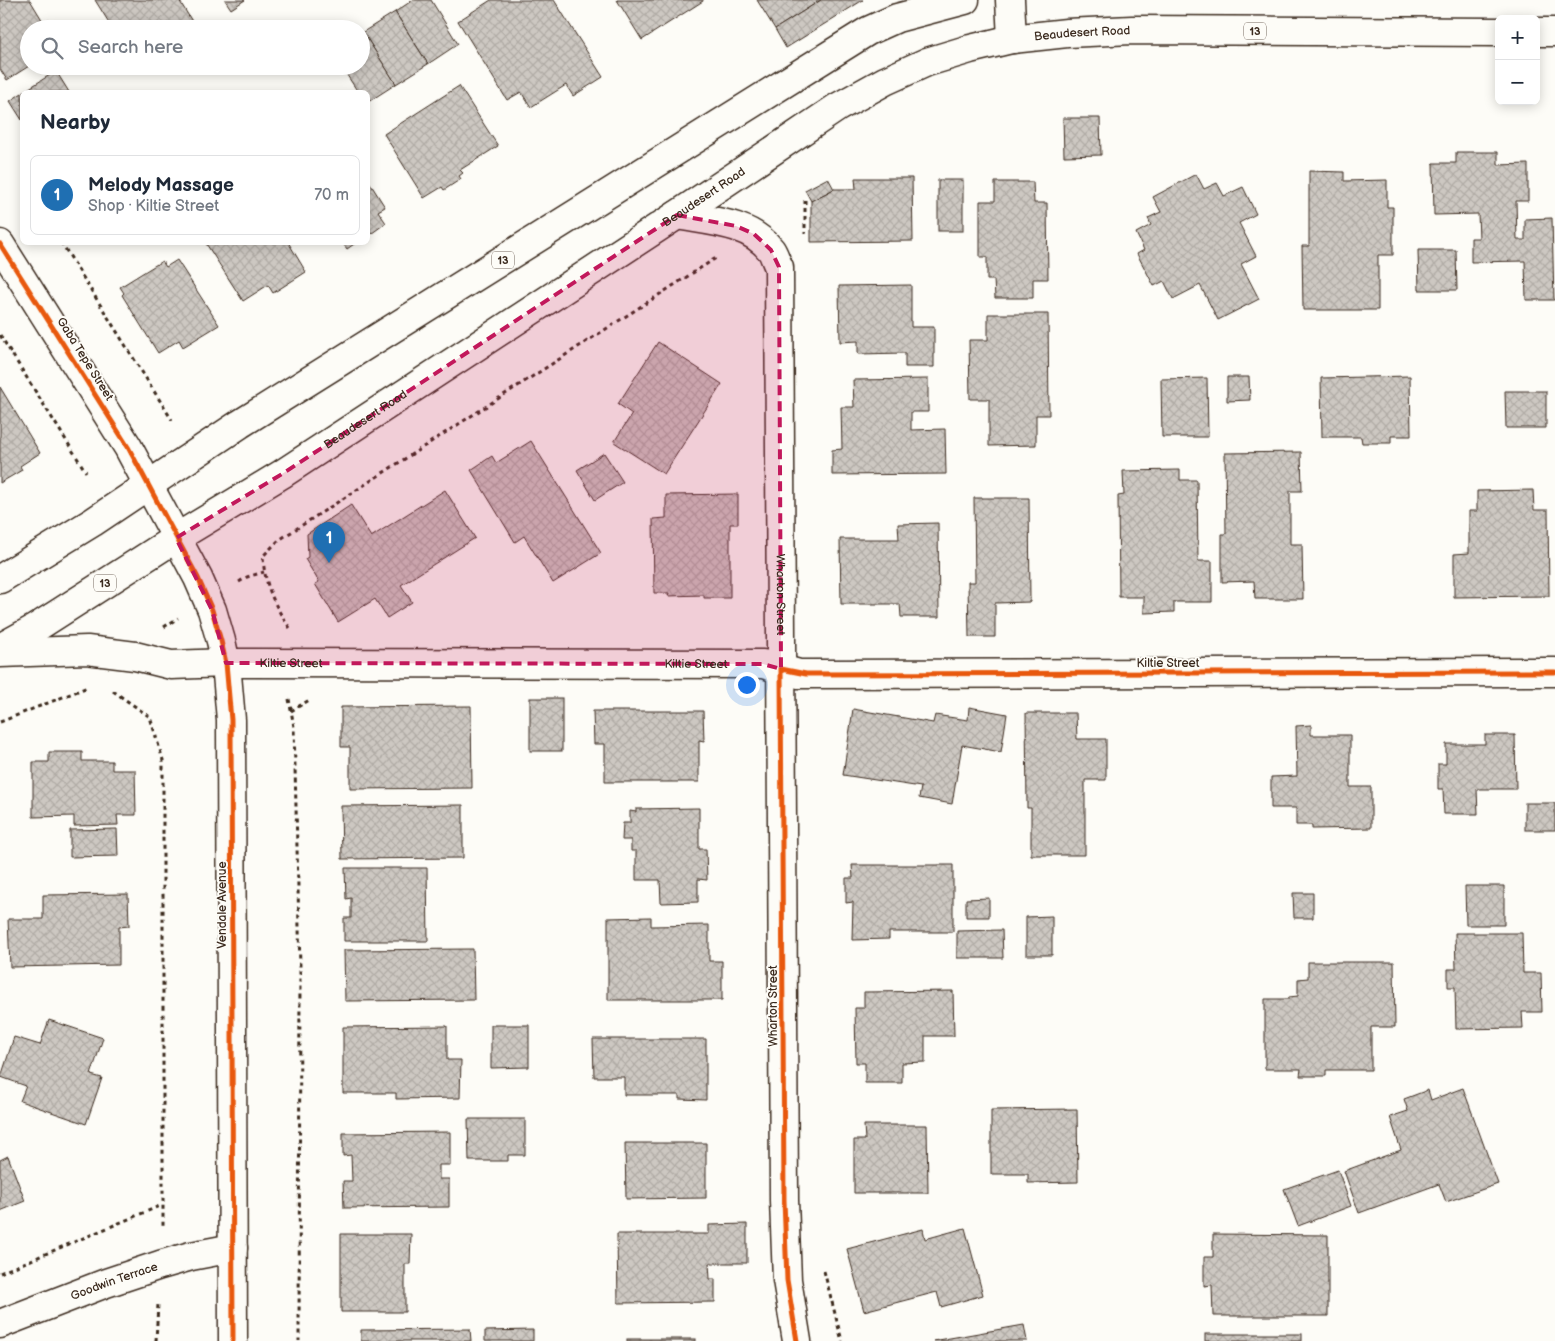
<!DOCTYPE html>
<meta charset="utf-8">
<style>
body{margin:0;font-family:"Balsamiq Sans",sans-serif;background:#f2f2f3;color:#1f2937}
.controls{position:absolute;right:15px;top:15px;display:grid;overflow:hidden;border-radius:8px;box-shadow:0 2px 12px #0003}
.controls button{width:45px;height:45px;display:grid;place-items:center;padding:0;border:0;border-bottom:1px solid #e0e1e3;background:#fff;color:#1f2937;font:25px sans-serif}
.you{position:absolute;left:746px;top:684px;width:18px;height:18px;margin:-12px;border:4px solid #fff;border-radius:50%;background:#1a73e8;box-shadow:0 0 0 8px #1a73e833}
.badge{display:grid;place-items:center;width:32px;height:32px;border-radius:50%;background:#1f6fb2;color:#fff;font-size:16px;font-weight:700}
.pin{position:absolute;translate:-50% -41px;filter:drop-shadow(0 1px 2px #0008)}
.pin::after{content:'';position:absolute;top:26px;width:18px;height:15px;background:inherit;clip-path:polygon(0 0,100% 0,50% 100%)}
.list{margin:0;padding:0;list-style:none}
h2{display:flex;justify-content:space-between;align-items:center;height:65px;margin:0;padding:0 20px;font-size:21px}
h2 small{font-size:16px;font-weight:400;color:#747a83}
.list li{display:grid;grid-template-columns:32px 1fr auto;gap:15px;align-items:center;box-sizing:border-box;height:80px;margin:0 10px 10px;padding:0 10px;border:1px solid #e0e1e3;border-radius:8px}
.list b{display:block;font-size:19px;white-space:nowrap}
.list p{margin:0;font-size:16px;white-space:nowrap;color:#747a83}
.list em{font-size:16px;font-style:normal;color:#747a83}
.icon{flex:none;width:28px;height:28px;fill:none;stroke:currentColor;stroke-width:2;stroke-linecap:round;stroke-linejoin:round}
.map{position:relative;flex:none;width:1555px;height:1341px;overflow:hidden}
.search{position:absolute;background:#fff;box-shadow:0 2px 12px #0003;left:20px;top:20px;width:350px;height:55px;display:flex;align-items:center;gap:12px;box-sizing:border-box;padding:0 18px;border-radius:28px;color:#747a83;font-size:19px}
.panel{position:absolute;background:#fff;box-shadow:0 2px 12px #0003;left:20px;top:90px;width:350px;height:155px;border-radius:8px}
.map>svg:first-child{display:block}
</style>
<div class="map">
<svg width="1555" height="1341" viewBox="0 0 1555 1341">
<defs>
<pattern id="building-cross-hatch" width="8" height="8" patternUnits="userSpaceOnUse" patternTransform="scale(1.25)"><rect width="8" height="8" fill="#cdc8c2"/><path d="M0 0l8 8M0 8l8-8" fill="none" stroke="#b1aca6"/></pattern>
</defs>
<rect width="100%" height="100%" fill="#fdfcf7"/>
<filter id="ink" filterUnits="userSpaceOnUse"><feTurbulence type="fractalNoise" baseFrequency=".02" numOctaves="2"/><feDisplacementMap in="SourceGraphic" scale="10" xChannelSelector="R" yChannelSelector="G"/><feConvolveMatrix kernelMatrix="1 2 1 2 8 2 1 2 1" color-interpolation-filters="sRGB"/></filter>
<g filter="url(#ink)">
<g fill="url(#building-cross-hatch)" stroke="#3b2a1e">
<polygon points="0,0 30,0 44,23 49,20 54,29 29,29 29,66 7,80 0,69"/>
<polygon points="95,0 179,0 193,23 184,29 113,29"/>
<polygon points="225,0 245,0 231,9"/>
<polygon points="413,0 431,0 458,44 428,64 395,12"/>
<polygon points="491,0 554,0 603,77 573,96 566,85 531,107 521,92 507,100 458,21"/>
<polygon points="617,0 703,0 703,1 642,40"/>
<polygon points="757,0 821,0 775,29"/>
<polygon points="821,0 863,0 786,48 775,29"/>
<polygon points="395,12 428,64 396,84 363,32"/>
<polygon points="363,32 396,84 368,102 368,92 358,92 341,66 361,66 361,33"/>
<polygon points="56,71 69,92 23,92"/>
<polygon points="459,86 498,146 460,170 463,173 459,176 461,179 444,190 442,187 424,198 384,134"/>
<polygon points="22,93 22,120 10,101"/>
<polygon points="1063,118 1100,118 1101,155 1064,156"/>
<polygon points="1456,152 1498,152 1498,165 1528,164 1528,201 1516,201 1517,240 1525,240 1525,219 1552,218 1554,300 1526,300 1525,261 1471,262 1471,238 1479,238 1478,214 1434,215 1433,163 1456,163"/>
<polygon points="1309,171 1344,172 1344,181 1387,180 1387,207 1393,207 1393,255 1378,255 1378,310 1303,310 1302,246 1309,246"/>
<polygon points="1196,174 1204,189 1217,183 1224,196 1243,187 1256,214 1239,223 1256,256 1241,264 1259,299 1218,320 1200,285 1173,299 1164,281 1154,286 1137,254 1144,250 1136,233 1151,225 1148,218 1161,212 1153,197"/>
<polygon points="828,178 834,189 811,201 805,190"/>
<polygon points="855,178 912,178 913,241 811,242 811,201 834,189 856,189"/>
<polygon points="368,180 385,207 378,211 386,223 368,236"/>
<rect x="938" y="180" width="25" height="51"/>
<polygon points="995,182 1033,182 1034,203 1047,203 1048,279 1033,279 1033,298 995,298 994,280 987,280 987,257 980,257 980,201 995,201"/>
<polygon points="205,242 288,242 306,272 273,293 268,285 243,301"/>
<polygon points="342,242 357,242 347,249"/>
<polygon points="1418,250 1456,250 1457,290 1419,290"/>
<polygon points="177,260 219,325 183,347 179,340 158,353 122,295 124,293 120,287 162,261 166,267"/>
<polygon points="911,285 911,327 934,327 934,367 905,367 905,353 858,354 858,341 840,342 839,286"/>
<polygon points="988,314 1048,314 1049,415 1036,415 1036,445 989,446 989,399 970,399 969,340 988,340"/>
<polygon points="658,342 722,384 664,474 614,442 632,414 618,404"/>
<polygon points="1410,376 1411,436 1391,436 1391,443 1362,443 1361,437 1322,437 1321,378"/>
<polygon points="1227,377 1249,377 1250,400 1227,401"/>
<polygon points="1207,378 1208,437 1162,437 1161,379"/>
<polygon points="928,379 928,412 911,412 911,430 945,429 946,474 832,475 832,450 842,449 841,407 854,407 853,380"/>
<polygon points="0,387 40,453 20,466 22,470 0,483"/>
<polygon points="1505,391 1546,391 1546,428 1506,428"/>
<polygon points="531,441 601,553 553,583 524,536 515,542 471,470 492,456 496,463"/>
<polygon points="1301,452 1302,491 1290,491 1290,544 1302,544 1303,599 1255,599 1254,581 1222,582 1222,534 1226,534 1225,453"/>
<polygon points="604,453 623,482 595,500 577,470"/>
<polygon points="1180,470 1180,480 1197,480 1198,561 1212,561 1212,602 1174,602 1174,612 1144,613 1144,597 1119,597 1118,496 1124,495 1123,471"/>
<polygon points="445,490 475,538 401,585 412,602 387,618 375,599 338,622 315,584 319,582 305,559 308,557 307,534 351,505 371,537"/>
<polygon points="1533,490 1534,510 1548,510 1549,596 1454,597 1454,554 1469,553 1469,511 1477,511 1477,491"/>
<polygon points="738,494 738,524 730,524 730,598 704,598 704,595 668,596 669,593 654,593 653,519 666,518 666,495"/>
<polygon points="974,498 1029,498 1030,602 995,603 995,637 969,637 968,582 975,582"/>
<polygon points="938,523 939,617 901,617 900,604 841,604 840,539 899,539 898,524"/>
<rect x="530" y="698" width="32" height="53"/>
<polygon points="471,706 472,788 350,789 350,747 341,747 341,707"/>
<polygon points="969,707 1007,714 1001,752 962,745 952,804 919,798 921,787 843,775 853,709 933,723 935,715 968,720"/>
<polygon points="593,711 703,711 704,741 699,740 699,782 605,782 605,744 594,744"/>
<polygon points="1026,713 1076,713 1077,739 1106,739 1106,780 1085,780 1085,855 1031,855 1031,808 1027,808"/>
<polygon points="1311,725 1311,735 1350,735 1350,787 1371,787 1371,828 1312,829 1312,825 1296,825 1296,808 1271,808 1271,777 1297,776 1296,726"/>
<polygon points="1485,735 1515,735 1516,789 1477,789 1478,814 1444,814 1443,789 1438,789 1438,764 1446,764 1446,744 1485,744"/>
<polygon points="49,752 82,752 82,761 112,761 112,770 135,770 136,815 117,815 118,825 74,826 74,816 33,817 33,762 49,762"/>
<rect x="1525" y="803" width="30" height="27"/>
<polygon points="463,805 463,858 342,859 341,806"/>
<polygon points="699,808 699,849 706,849 707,880 698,879 698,902 661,903 660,880 636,880 636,851 631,851 631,840 622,840 623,823 630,823 630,811 636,812 636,809"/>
<polygon points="117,829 118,856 70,857 70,830"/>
<polygon points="852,865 953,865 953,932 889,932 889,939 852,940 853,902 846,903 846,878 853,878"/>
<polygon points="345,868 427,868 428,941 344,941 344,918 351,918 351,898 346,899"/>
<polygon points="1465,886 1504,886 1504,925 1466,925"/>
<polygon points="1293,893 1313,893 1313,918 1294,918"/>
<polygon points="128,894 129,926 119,927 119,965 10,967 8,919 43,919 43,895"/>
<polygon points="989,898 989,917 966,917 966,899"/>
<polygon points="1052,916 1052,955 1026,955 1026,917"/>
<polygon points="651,917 651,926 709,925 709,961 722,961 722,1000 608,1000 608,918"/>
<polygon points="1002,930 1003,958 957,958 957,931"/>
<polygon points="1455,933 1522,933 1523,973 1541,973 1542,1012 1522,1012 1523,1028 1456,1029 1455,987 1448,987 1448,969 1456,969"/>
<polygon points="473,949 474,1000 345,1001 344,950"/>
<polygon points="1308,962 1394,962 1395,1027 1371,1027 1371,1070 1326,1070 1326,1076 1300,1076 1301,1069 1265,1069 1265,999 1289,999 1289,997 1298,996 1298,979 1308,978"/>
<polygon points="953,991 954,1036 925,1036 925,1062 902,1063 902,1083 865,1083 865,1063 856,1063 855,1008 864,1008 864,992"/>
<polygon points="49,1020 103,1038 91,1075 102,1078 86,1124 20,1101 26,1086 1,1077 14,1037 40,1045"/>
<polygon points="491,1025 529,1025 529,1067 491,1068"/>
<polygon points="447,1026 447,1060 461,1060 460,1098 396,1099 396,1093 343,1093 343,1027"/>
<polygon points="593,1039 706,1039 706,1100 679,1099 679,1095 624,1095 624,1077 594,1077"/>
<polygon points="1463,1088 1498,1184 1446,1202 1439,1184 1359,1213 1344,1171 1401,1150 1390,1117 1408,1111 1404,1099 1428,1090 1431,1100"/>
<polygon points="1077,1109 1078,1182 1028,1183 1028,1174 991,1174 991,1110"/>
<polygon points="468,1119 525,1119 525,1155 508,1155 508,1161 469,1161"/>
<polygon points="864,1125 927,1125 928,1193 854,1193 854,1140 865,1140"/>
<polygon points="450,1132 450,1165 439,1165 439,1179 449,1179 449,1207 344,1208 343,1181 352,1181 351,1155 343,1156 343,1133"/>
<polygon points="625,1143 706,1143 706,1198 626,1199"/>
<polygon points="8,1156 25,1201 0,1211 0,1160"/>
<polygon points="1338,1170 1351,1206 1298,1226 1284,1189"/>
<polygon points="747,1224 747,1263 709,1263 710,1279 715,1279 715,1302 618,1303 617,1234 709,1234 709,1225"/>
<polygon points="965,1228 983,1295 941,1307 937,1292 864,1311 847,1249 923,1229 925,1239"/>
<polygon points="341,1234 411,1234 410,1264 405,1264 405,1312 341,1312"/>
<polygon points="1213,1234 1328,1235 1328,1316 1213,1316 1212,1285 1204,1286 1204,1257 1213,1257"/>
<polygon points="1024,1325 1027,1341 933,1341"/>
<polygon points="470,1329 471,1341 361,1341 361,1330"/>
<polygon points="533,1330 533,1341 485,1341 485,1331"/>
<rect x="1205" y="1334" width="97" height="7"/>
<rect x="627" y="1339" width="69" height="2"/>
</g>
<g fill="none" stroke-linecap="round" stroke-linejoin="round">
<g stroke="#3b2a1e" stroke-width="31">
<g id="minor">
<polyline points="1010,0 1012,39"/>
<path id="s1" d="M677,215C709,221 749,222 771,250C774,254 776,262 779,267L784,1200L787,1280L797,1341"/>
<polyline points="0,244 128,447 198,578 212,610 221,641 226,663 231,720 233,1341"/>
<path id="s2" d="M226,663L763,664L799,674H806L1555,672"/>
<path id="s3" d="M0,1324L106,1283L160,1265L191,1256L233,1248"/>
</g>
</g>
<g stroke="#3b2a1e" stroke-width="31">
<g id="trunk">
<polyline points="1536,32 1555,32"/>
<polyline points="0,579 93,522 240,424 868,31 897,18 965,0"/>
<path id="s4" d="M0,648L34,629L176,538L282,474L677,215L838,107L885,81L927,62L970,49L1012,39L1067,33L1132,30L1499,32"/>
<polyline points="0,653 87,650 135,656 171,665 226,663"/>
</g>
</g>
<g stroke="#3b2a1e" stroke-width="3" stroke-dasharray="4 4" stroke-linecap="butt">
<polyline points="805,200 805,234"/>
<polyline points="61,242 172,420"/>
<polyline points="0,335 86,472"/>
<polyline points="239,582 247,577 264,572"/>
<polyline points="164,627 178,618"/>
<path d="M290,628C274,606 264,583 263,556L279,540L716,258"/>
<polyline points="113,691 150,717 163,760 163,1228"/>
<polyline points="289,699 294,727 300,968 299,1341"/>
<polyline points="291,711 311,699"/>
<polyline points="0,722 88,687"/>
<polyline points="824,1271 842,1341"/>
<polyline points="0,1273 162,1205"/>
<polyline points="156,1341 158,1304"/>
</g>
<use href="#minor" stroke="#fdfcf7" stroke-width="28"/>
<use href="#trunk" stroke="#fdfcf7" stroke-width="28"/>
<g stroke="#fdfcf7" stroke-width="8">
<g id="cycleway">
<polyline points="0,244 128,447 198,578 212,610 221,641 226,663 231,720 233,1341"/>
<polyline points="797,1341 787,1280 784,1200 781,669 806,674 1555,672"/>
</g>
</g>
<use href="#cycleway" stroke="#e8590c" stroke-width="5"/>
</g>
</g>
<path fill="#c2185b" fill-opacity="0.2" stroke="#c2185b" stroke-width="4" stroke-dasharray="10 6" stroke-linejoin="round" d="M677,215L736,226L754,234L771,250L779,267L781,669L763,664L226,663L212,610L176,538L282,474Z"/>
<g text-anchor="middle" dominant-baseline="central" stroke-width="4" stroke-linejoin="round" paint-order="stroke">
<g fill="#fdfcf7" stroke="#75695f" stroke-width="1">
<rect x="1244" y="22.5" width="22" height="17" rx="4"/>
<rect x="492" y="251.5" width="22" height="17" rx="4"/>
<rect x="94" y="574.5" width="22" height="17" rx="4"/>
</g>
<g font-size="11" font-weight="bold" fill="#3b2a1e">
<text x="1255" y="31">13</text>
<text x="503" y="260">13</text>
<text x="105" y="583">13</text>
</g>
<g font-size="12" fill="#3b2a1e" stroke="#fdfcf7">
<text stroke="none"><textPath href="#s4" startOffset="1256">Beaudesert Road</textPath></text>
<text stroke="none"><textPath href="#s4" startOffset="836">Beaudesert Road</textPath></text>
<text transform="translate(85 359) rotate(58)">Gaba Tepe Street</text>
<text stroke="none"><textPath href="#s4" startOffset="431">Beaudesert Road</textPath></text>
<text stroke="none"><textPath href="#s1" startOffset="449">Wharton Street</textPath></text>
<text stroke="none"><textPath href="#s2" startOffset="65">Kiltie Street</textPath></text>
<text x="1168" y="663">Kiltie Street</text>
<text stroke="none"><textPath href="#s2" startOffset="470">Kiltie Street</textPath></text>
<text transform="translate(222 905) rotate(-90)">Vendale Avenue</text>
<text transform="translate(773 1006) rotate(-90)">Wharton Street</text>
<text stroke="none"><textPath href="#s3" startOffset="122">Goodwin Terrace</textPath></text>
</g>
</g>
</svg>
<div class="controls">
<button>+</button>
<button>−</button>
</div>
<div class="you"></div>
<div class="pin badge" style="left:329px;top:563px">1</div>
<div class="search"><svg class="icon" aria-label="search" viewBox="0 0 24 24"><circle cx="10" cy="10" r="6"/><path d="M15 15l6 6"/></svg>Search here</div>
<section class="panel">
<h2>Nearby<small></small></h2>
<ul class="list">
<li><span class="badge">1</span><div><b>Melody Massage</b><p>Shop · Kiltie Street</p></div><em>70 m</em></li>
</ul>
</section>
</div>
